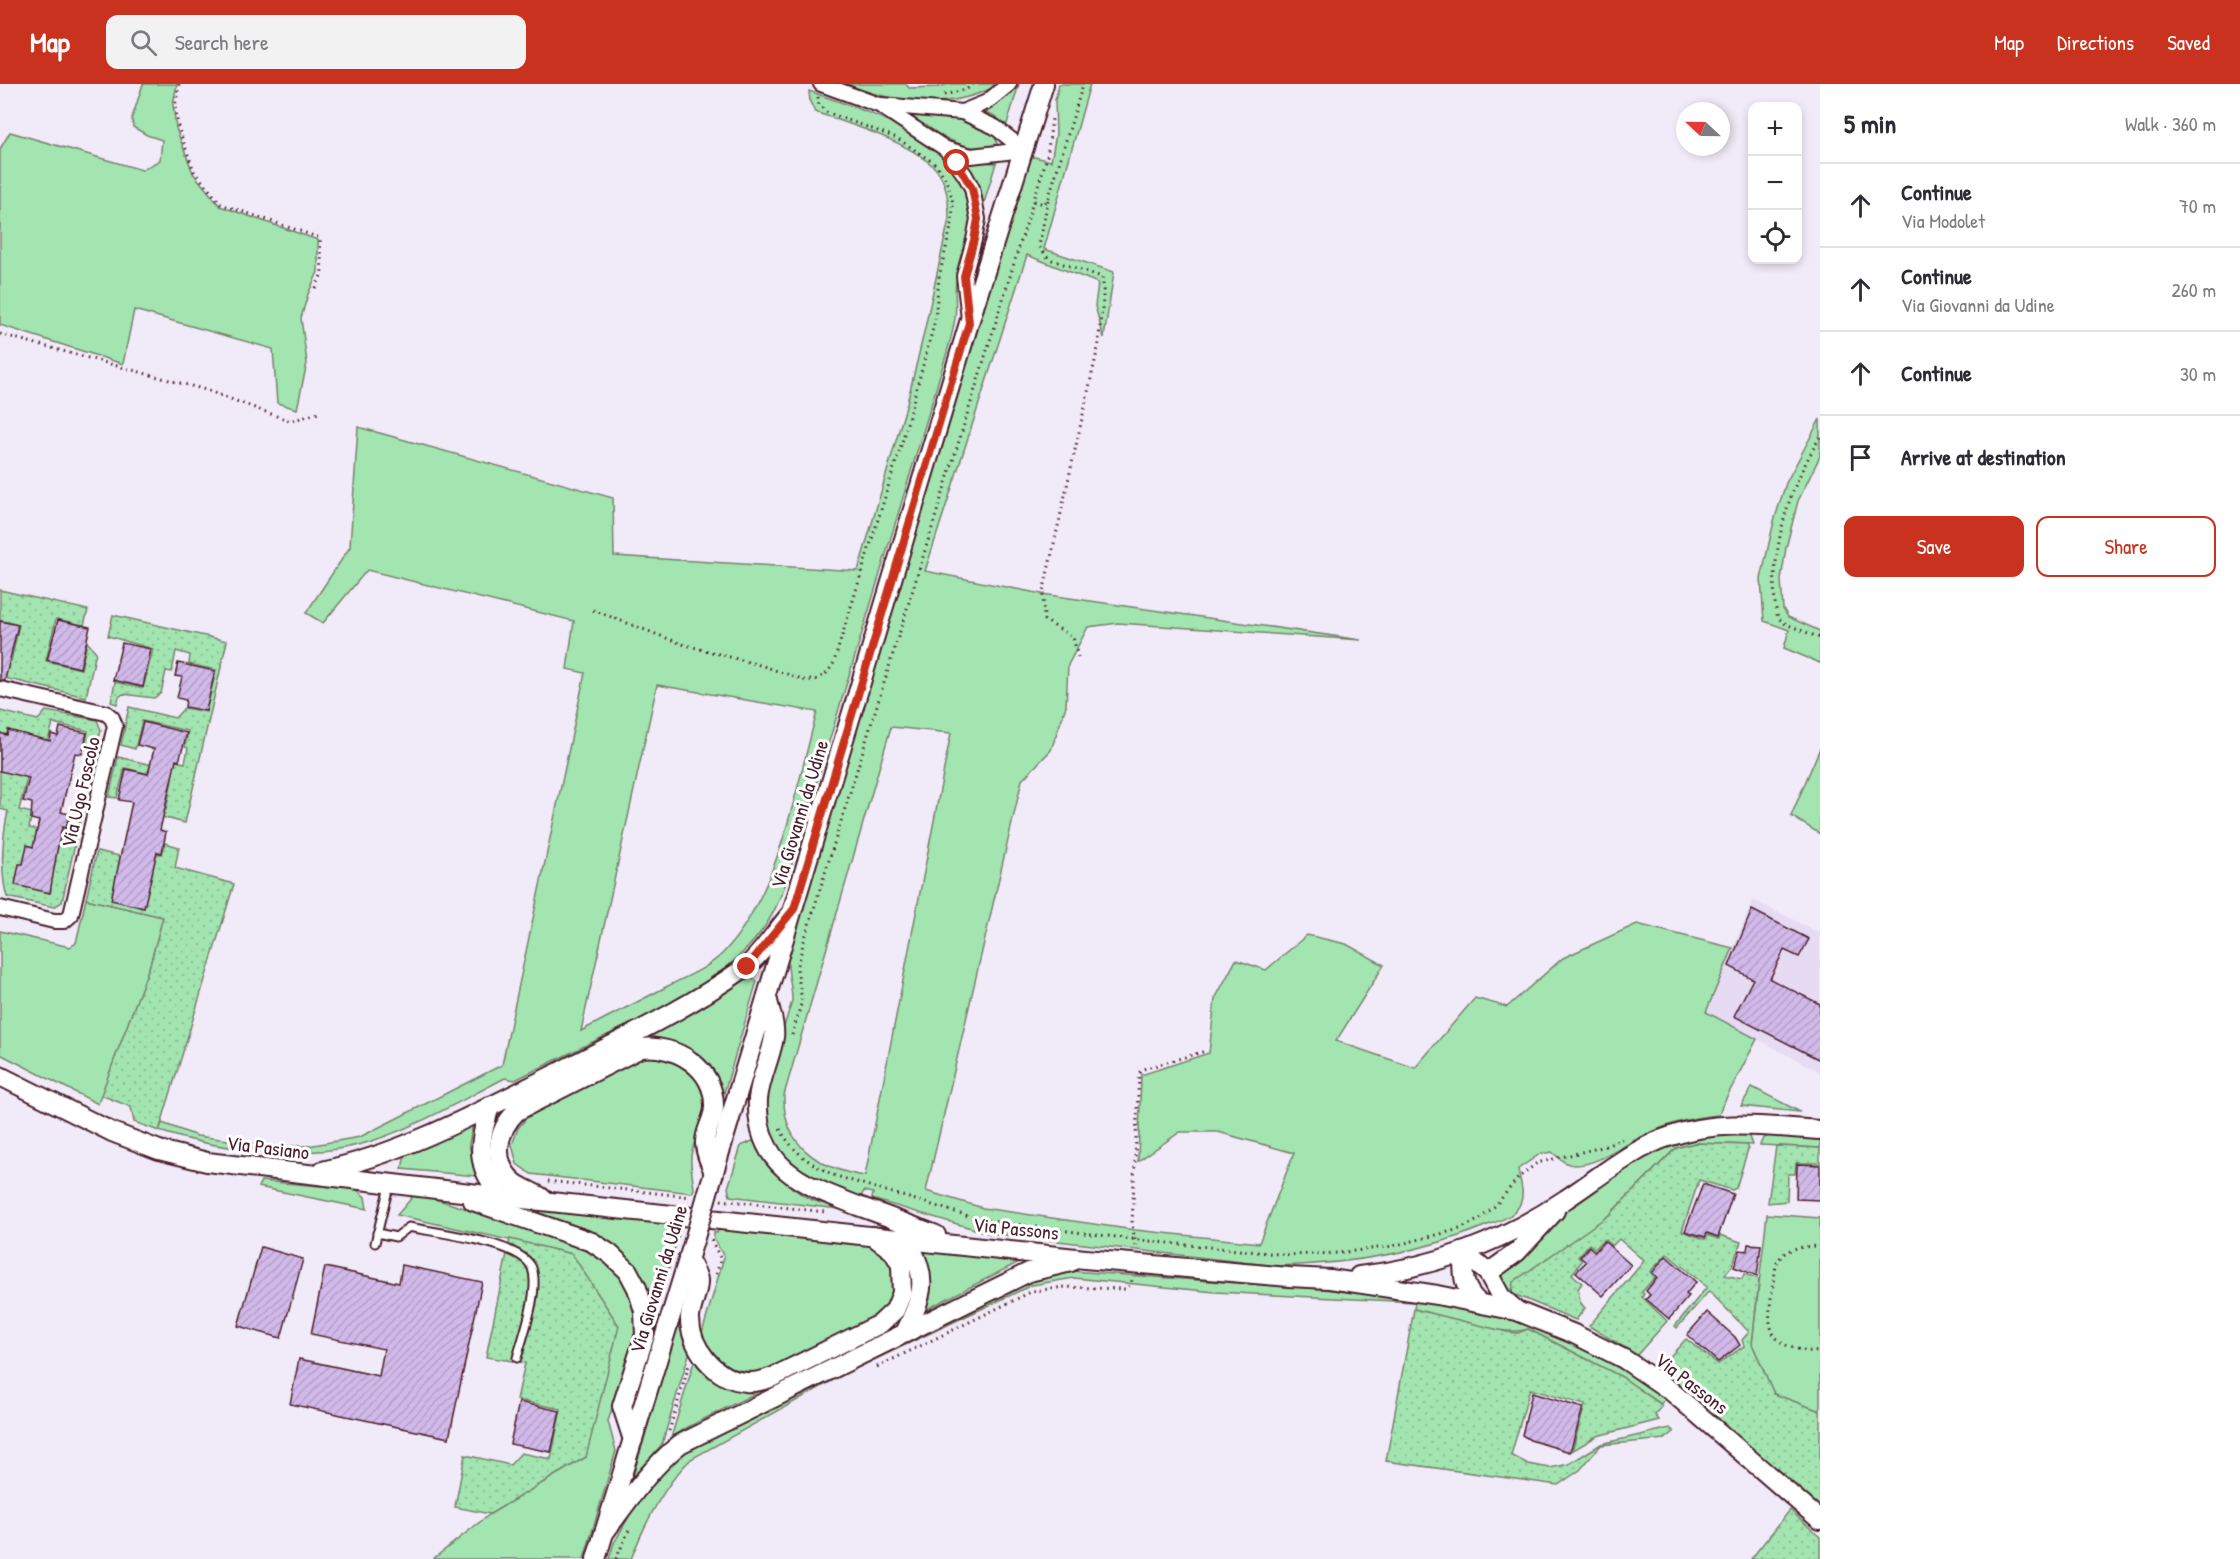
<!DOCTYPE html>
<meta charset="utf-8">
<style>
body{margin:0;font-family:"Patrick Hand",sans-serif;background:#f2f2f3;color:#2b2b33}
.controls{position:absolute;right:18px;top:18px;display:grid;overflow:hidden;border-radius:12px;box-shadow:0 3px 9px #0003}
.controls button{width:54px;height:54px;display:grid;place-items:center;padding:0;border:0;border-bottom:2px solid #e1e1e2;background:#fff;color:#2b2b33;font:30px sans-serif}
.compass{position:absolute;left:1676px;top:18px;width:54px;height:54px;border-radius:50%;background:#fff;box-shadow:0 3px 9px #0003;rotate:292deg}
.stop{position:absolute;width:18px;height:18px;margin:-14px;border:4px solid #c8321e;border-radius:50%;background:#fff}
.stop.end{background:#c8321e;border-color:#fff;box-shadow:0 2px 6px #0008}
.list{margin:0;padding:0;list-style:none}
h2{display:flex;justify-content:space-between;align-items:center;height:78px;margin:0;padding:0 24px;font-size:26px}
h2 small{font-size:20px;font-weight:400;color:#7c7c81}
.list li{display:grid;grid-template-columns:39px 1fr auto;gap:18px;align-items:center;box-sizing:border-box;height:84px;padding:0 24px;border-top:2px solid #e1e1e2}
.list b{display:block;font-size:22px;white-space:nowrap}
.list p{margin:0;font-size:20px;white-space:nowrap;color:#7c7c81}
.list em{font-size:20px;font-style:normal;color:#7c7c81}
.actions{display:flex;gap:12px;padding:18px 24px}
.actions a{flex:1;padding:14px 0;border:2px solid #c8321e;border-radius:12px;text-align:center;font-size:21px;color:#c8321e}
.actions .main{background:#c8321e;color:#fff}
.icon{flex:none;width:33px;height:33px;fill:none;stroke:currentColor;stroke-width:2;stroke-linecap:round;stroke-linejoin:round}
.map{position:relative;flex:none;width:1820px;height:1475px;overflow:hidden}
header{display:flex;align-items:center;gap:36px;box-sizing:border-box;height:84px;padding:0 30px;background:#c8321e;color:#fff}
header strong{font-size:28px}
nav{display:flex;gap:33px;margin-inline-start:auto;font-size:21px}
.search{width:420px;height:54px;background:#f2f2f3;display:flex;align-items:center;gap:15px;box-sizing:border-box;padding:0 21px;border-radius:12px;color:#7c7c81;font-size:22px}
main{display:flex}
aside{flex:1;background:#fff}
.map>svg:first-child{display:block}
</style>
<header>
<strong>Map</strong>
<div class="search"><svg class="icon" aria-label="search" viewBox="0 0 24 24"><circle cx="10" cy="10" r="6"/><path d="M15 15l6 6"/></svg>Search here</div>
<nav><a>Map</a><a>Directions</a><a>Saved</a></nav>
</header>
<main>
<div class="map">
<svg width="1820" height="1475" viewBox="0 0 1820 1475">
<defs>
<pattern id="garden-dots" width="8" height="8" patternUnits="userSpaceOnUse" patternTransform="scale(1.5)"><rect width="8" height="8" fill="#a2e5b0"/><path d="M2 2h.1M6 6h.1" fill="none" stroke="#8dc498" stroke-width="1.8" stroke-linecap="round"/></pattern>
<pattern id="building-hatch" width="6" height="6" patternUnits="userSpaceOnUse" patternTransform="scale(1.5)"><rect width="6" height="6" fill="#d1b9e9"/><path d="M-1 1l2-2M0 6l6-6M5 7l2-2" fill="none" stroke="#b59fc8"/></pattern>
</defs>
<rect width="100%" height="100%" fill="#f1eaf8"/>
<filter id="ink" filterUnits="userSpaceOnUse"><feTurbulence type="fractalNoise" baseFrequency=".0167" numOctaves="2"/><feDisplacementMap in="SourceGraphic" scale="12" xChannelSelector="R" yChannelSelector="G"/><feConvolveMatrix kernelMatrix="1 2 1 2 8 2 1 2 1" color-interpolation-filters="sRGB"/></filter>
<g filter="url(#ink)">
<polygon fill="#e7dbf4" points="1753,816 1820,849 1820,988 1706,928"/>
<g fill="#a2e5b0" stroke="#76826e" stroke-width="1.5" fill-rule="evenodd">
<polygon points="143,0 177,0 173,20 176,44 193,89 220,122 318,156 318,188 308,210 301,234 307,279 297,325 277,319 273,265 134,226 123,280 0,241 0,65 10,48 142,86 160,76 162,56 147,51 133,43 132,34"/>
<path d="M846,0H906L909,4L938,3L950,0H1000C948,28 898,20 846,0Z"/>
<polygon points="1013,0 1019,0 1007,40 1004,40 993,31 979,26"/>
<path d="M1059,0H1090L1044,165L1114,188L1104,254L1095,222L1098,199L1027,171L925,487L1042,510L1361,556L1118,539L1088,543L1068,581L1066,622L1051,666L1022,696L926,1107L983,1124L1135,1146L1259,1159L1294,1069L1218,1048H1180L1138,1077L1141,991L1209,969L1215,915L1236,876L1266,886L1307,851L1346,860L1384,881L1336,957L1415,984L1475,914L1507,923L1563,874L1637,840L1733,864L1706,928L1757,955L1722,1022L1719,1031C1691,1033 1664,1041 1639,1054C1619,1064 1597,1081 1575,1081C1565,1081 1559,1074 1552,1068L1540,1070L1518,1085C1520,1099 1527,1112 1517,1125C1511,1134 1496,1138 1485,1142C1419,1170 1348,1180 1277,1182L988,1149L872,1115L873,1109L864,1107L861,1113C798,1100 756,1064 769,995C773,974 781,953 787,933C788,928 792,921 792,915C792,902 787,889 788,874L1030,72L1051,77L1056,50L1055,16ZM891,643L951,649L865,1092C819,1085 782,1061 784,1011Z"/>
<path d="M809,7C867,28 962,54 971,125C974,149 961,174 956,197C954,209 957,222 955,234C952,257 942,282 936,305L787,796C780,814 773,833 760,849C724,896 674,918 622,944C586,961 550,979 515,996L505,994C462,1016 418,1042 372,1057C311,1077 220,1067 159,1047L162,1039L197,1052L275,1062H308L360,1053L502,981L585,589L567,585L574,537L367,486L323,539L306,529L350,463L358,343L613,414L614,472L858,487L907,319L923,253L949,135C949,117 947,95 933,82C905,56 852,41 815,28L810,18ZM657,601L817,628C796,704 779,809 724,868C709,884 685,893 666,903C638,918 609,932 581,947Z"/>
<path d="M911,30L969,37L993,47L997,59L994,63C964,69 936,48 910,35L908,31Z"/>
<polygon points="965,77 996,79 984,119 980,119 964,80"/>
<polygon points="1820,335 1820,372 1798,417 1786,464 1781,496 1783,525 1788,533 1820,547 1820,579 1784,564 1789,546 1764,537 1761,495 1774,437 1786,399"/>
<polygon points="1820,664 1820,750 1791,732"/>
<polygon points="86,815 163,833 150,881 98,1020 0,970 0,847 70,863 76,859"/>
<path d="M749,891L757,897L722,1016C704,970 694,965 648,951L702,923Z"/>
<path d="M656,970C683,980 712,998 703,1032C700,1046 693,1059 691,1072C690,1082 693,1095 694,1105L692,1109L531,1090L517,1080L512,1061L518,1044L532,1028L635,975Z"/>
<polygon points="1752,1003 1800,1028 1741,1022"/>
<polygon points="473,1037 469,1060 476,1092 402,1085 404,1075 414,1064"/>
<path d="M1733,1049L1748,1050L1752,1061L1695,1059L1676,1064L1609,1131L1511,1205L1512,1209L1509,1211C1502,1200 1497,1193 1505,1181L1547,1150L1567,1126L1641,1072L1675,1056Z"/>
<polygon points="1770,1052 1820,1056 1820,1064 1760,1061 1763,1054"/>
<path d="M755,1056C766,1080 786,1103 810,1115C821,1120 835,1122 847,1126L730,1112L728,1104L741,1062Z"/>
<polygon points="261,1097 356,1105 365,1113 367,1125 258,1103"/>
<polygon points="415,1110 432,1114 573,1158 610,1178 629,1206 637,1239 630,1270 608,1337 616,1367 584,1475 433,1475 490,1430 586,1373 572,1170 397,1131"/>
<polygon points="508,1120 682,1140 653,1236 629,1178 602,1153"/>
<polygon points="1767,1130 1820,1134 1820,1327 1774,1310 1752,1260"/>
<path d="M719,1144L866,1161C870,1162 876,1163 879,1165C898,1177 898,1210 885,1225C882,1228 877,1231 874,1234L765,1286C730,1292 721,1282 700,1256L724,1173L714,1155V1148L717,1149Z"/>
<polygon points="921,1166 1021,1177 923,1227"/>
<path d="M1071,1187L1391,1210L1506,1232L1584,1264L1631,1291L1665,1315L1661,1320C1617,1289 1576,1269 1528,1245C1504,1254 1441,1232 1414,1225L1415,1218L1215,1208L1074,1194L1032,1201L848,1288L691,1375C663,1402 645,1439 631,1475H609L614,1459L644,1406L683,1366L1031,1194Z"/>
<polygon points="681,1238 684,1260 690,1267 662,1360 638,1389 633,1392 677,1243"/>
<polygon points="695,1274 758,1304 758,1308 688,1343 671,1354"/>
</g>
<g fill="url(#garden-dots)" stroke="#76826e" stroke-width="1.5">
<polygon points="0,506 88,526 84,541 56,535 46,577 81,585 87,558 96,568 86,613 0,593 0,584 11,577 19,541 0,536"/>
<polygon points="113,531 227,557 185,739 146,729 148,722 166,726 172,696 125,684 117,714 109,713 118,673 156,682 161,674 185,679 188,664 185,663 188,647 142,637 135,665 121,661 129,623 175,634 184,624 206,628 216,586 189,580 190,571 176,567 172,588 166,587 161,609 154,614 123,610 119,613 117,620 111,618 115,598 143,604 153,565 108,552"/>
<path d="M0,627L38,636L46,627L97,636L101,646L96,667L85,665L88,647L53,639L47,660L36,658L19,726L32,729L29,744L61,751L63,744L67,745L70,731L81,733L62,818L54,823L7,813C0,789 2,755 8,727L0,725Z"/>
<polygon points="165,759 179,763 175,784 234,800 159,1047 134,1038 131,1023 101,1011 150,881 163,833 86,815 97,767 128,774 154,769 162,770"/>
<polygon points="1695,1059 1746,1061 1748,1065 1736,1104 1732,1106 1699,1096 1682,1147 1705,1155 1708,1151 1719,1155 1720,1151 1741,1158 1732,1182 1725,1191 1742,1195 1744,1190 1759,1195 1752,1260 1774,1310 1820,1327 1820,1423 1669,1293 1665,1278 1686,1255 1718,1280 1744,1262 1742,1256 1749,1248 1709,1207 1677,1244 1675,1242 1707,1203 1667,1170 1650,1188 1655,1193 1642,1208 1644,1210 1642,1213 1667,1237 1637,1271 1589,1242 1644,1177 1619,1155 1612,1162 1604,1155 1595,1165 1589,1160 1578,1173 1582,1177 1572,1190 1582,1199 1578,1205 1580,1218 1585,1224 1576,1236 1518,1212 1512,1209 1513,1198 1609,1131 1676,1064"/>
<polygon points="1776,1062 1820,1064 1820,1079 1796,1079 1795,1090 1788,1090 1787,1117 1768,1119"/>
<polygon points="510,1155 572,1170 619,1242 586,1373 490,1430 455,1423 465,1371 510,1381 521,1369 551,1375 561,1325 517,1316 525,1279 486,1273"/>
<polygon points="1414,1225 1507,1248 1518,1249 1528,1245 1622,1293 1663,1322 1655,1331 1659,1336 1597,1352 1572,1367 1585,1321 1530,1305 1511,1371 1528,1380 1550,1384 1569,1380 1601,1360 1670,1344 1674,1348 1665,1355 1601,1361 1580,1386 1558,1401 1386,1377"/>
<polygon points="1790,1426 1820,1453 1820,1475 1751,1475"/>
</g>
<g fill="url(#building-hatch)" stroke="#4a1f2b" stroke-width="1.5">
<polygon points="58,536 90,543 80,584 47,576"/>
<polygon points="0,537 18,541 5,596 0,596"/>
<polygon points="122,559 151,565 143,603 113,596"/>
<polygon points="178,579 215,587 206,627 185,623 186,616 177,614 182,593 175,592"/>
<polygon points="143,638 187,649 179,677 176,676 160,746 166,748 162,769 157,768 144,824 111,816 132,718 119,716 126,685 148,690 154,665 137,661"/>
<polygon points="60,643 87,649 82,670 75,669 61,728 69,730 66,744 62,743 57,767 50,809 15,801 19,780 23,780 27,761 33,763 39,737 31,735 32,719 23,717 29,694 0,687 0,649 7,651 8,646 50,657 51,650 58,652"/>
<polygon points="1752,826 1809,855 1799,873 1784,866 1770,895 1820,920 1820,976 1734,932 1753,895 1729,882"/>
<polygon points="1797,1080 1820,1081 1820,1116 1796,1115"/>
<polygon points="1703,1100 1733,1110 1718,1153 1707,1149 1705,1153 1685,1147"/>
<polygon points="1604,1157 1631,1181 1603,1212 1576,1188 1586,1178 1580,1173 1589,1162 1595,1168"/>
<polygon points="1748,1160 1761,1161 1757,1192 1734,1183 1740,1166 1747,1167"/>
<polygon points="261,1163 303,1175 281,1254 238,1242"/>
<polygon points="1666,1172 1696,1198 1686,1210 1689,1212 1669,1235 1646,1215 1650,1211 1646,1207 1657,1193 1652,1189"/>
<polygon points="402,1181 482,1198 449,1354 290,1320 299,1275 379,1292 384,1265 311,1250 325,1183 399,1199"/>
<polygon points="1707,1228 1735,1253 1740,1261 1718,1278 1687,1251"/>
<polygon points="1532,1309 1583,1324 1570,1368 1530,1356 1522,1351"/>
<polygon points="519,1318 560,1327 551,1368 510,1360"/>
</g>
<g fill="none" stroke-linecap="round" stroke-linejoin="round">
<g stroke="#4a1f2b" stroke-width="11">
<g id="lane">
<path d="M377,1149L396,1153L409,1143C437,1149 522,1158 532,1184C540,1206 523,1252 517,1274"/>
<polyline points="375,1159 389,1102"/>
</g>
</g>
<g stroke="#4a1f2b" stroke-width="18">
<g id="street">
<polyline points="821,0 879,21 946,65 965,91 972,104 978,135 974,156 964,192 969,235"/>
<polyline points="881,21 962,28 995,43 1024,66"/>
<polyline points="962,28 987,18 1009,0"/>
<polyline points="946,65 971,72 1024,66"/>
<polyline points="0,605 106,629 112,634 115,642 71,831 64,837 54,837 0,824"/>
</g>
</g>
<g stroke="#4a1f2b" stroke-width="22">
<g id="secondary">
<path d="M768,917C770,927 776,942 774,953C771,973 760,994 758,1015C755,1084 804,1101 858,1122C884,1131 910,1141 936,1151"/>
<polyline points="0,992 112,1048 159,1066 207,1078 504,1113 1085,1175 1289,1193 1330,1195 1437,1211 1517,1227 1574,1250 1624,1275 1671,1307 1820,1436"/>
<path d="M490,1022C479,1059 473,1084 504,1113"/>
<path d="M322,1087C406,1069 484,1025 561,987C623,955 687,925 744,884C758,875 777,846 789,832"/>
<polyline points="710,1101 969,239 1044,0"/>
<path d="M541,1113C532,1108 522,1104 515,1099C490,1079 497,1046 517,1027L641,964C676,960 715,984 714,1023C714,1035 705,1046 705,1058C704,1067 711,1080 714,1089"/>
<polyline points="473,1117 592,1158 610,1170 628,1187 637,1204 644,1227 645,1251 622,1322 633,1356"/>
<polyline points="1463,1168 1488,1189 1501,1213 1516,1226"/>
<path d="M1463,1168C1463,1189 1462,1205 1479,1219"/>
<path d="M688,1174C691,1181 697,1189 698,1196C699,1207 691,1221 690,1233C689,1262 715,1296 746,1298C755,1299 765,1296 773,1293L880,1240L895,1226L902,1209L901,1181L893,1167L873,1152"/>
<polyline points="1488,1189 1517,1168 1555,1127"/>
<path d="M1359,1192C1433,1184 1505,1157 1566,1115C1598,1094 1635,1063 1671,1052C1720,1035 1770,1043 1820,1046"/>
<path d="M905,1249C924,1208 929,1195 906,1154"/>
<path d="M604,1449C628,1417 649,1385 680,1360L1029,1188L1071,1178"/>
<polyline points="596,1475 696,1150"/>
</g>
</g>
<g stroke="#4a1f2b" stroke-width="3" stroke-dasharray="1.5 4.5" stroke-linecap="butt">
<polyline points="179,0 175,23 178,43 194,87 221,120 320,154 322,190 313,208"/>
<polyline points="944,11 967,5 973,0"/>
<path d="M1048,116L1039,162L1049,175L1102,193C1106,211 1099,239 1099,259L1043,509L1044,536L1073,553L1078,573"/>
<polyline points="1034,117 1044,120 1048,116 1083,0"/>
<polyline points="0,250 206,306 290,337 319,329"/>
<path d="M1820,353C1795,396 1782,428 1776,478C1774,497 1773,516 1778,534L1786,540L1820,554"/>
<polyline points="593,526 682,560 763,582 804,596 815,596 825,591 833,581 902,358 935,237 939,193 952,139 953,124 952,113 946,96 937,81 897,54 826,28 819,21 818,13"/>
<polyline points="792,951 802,917 797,885 803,860 1047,73 1052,35"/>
<path d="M780,1045C793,1069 812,1081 836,1092L982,1136L1139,1156L1288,1171L1339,1169L1393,1162L1460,1145L1480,1135L1496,1121L1518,1094L1537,1079L1606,1062L1622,1055"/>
<polyline points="548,1097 691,1113"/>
<polyline points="721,1116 825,1128"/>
<polyline points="711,1156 721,1175 715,1194"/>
<polyline points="1136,1162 1132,1140 1139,989 1143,985 1206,967"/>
<path d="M1820,1162C1802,1163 1784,1162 1776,1181C1770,1230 1753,1265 1820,1268"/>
<polyline points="877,1283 1033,1207 1065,1203 1125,1205 1131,1200 1132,1195"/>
<polyline points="669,1347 689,1281"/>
<polyline points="616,1475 630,1444"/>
</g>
<use href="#lane" stroke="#fff" stroke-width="7"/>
<use href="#street" stroke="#fff" stroke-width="14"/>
<use href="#secondary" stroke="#fff" stroke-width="18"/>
<g stroke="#4a1f2b" stroke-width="22" stroke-linecap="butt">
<polyline id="secondary-bridge" points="696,1150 710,1101"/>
</g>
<use href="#secondary-bridge" stroke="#fff" stroke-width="18"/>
</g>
</g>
<g fill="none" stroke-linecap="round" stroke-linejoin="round" filter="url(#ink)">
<polyline stroke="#c8321e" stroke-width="8" points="747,883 794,825 969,239 964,192 974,156 978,135 972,104 957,79"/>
</g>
<g text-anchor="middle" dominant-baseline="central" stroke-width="6" stroke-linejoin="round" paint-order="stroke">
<g font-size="20" fill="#4a1f2b" stroke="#fff">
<text transform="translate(80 708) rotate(-77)">Via Ugo Foscolo</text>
<text transform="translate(799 730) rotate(-73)">Via Giovanni da Udine</text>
<text transform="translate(268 1063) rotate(7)">Via Pasiano</text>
<text transform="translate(1016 1144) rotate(6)">Via Passons</text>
<text transform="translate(658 1195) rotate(-73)">Via Giovanni da Udine</text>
<text transform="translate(1692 1299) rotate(38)">Via Passons</text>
</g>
</g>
</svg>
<div class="controls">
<button>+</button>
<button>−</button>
<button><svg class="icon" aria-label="locate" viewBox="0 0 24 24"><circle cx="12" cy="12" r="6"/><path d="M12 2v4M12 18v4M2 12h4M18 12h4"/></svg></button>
</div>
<svg class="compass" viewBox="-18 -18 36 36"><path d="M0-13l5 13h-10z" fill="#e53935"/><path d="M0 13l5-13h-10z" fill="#7c7c81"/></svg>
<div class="stop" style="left:957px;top:79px"></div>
<div class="stop end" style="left:747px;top:883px"></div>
</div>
<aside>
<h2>5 min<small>Walk · 360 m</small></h2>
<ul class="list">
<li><svg class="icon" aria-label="ahead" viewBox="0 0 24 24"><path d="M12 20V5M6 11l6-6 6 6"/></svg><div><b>Continue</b><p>Via Modolet</p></div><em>70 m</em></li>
<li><svg class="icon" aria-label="ahead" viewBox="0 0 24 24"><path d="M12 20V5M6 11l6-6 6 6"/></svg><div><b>Continue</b><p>Via Giovanni da Udine</p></div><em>260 m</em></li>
<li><svg class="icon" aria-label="ahead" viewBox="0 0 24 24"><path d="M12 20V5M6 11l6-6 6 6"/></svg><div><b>Continue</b></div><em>30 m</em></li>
<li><svg class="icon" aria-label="arrive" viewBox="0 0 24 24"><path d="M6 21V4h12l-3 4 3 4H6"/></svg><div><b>Arrive at destination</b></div></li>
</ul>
<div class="actions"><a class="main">Save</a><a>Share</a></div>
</aside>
</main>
